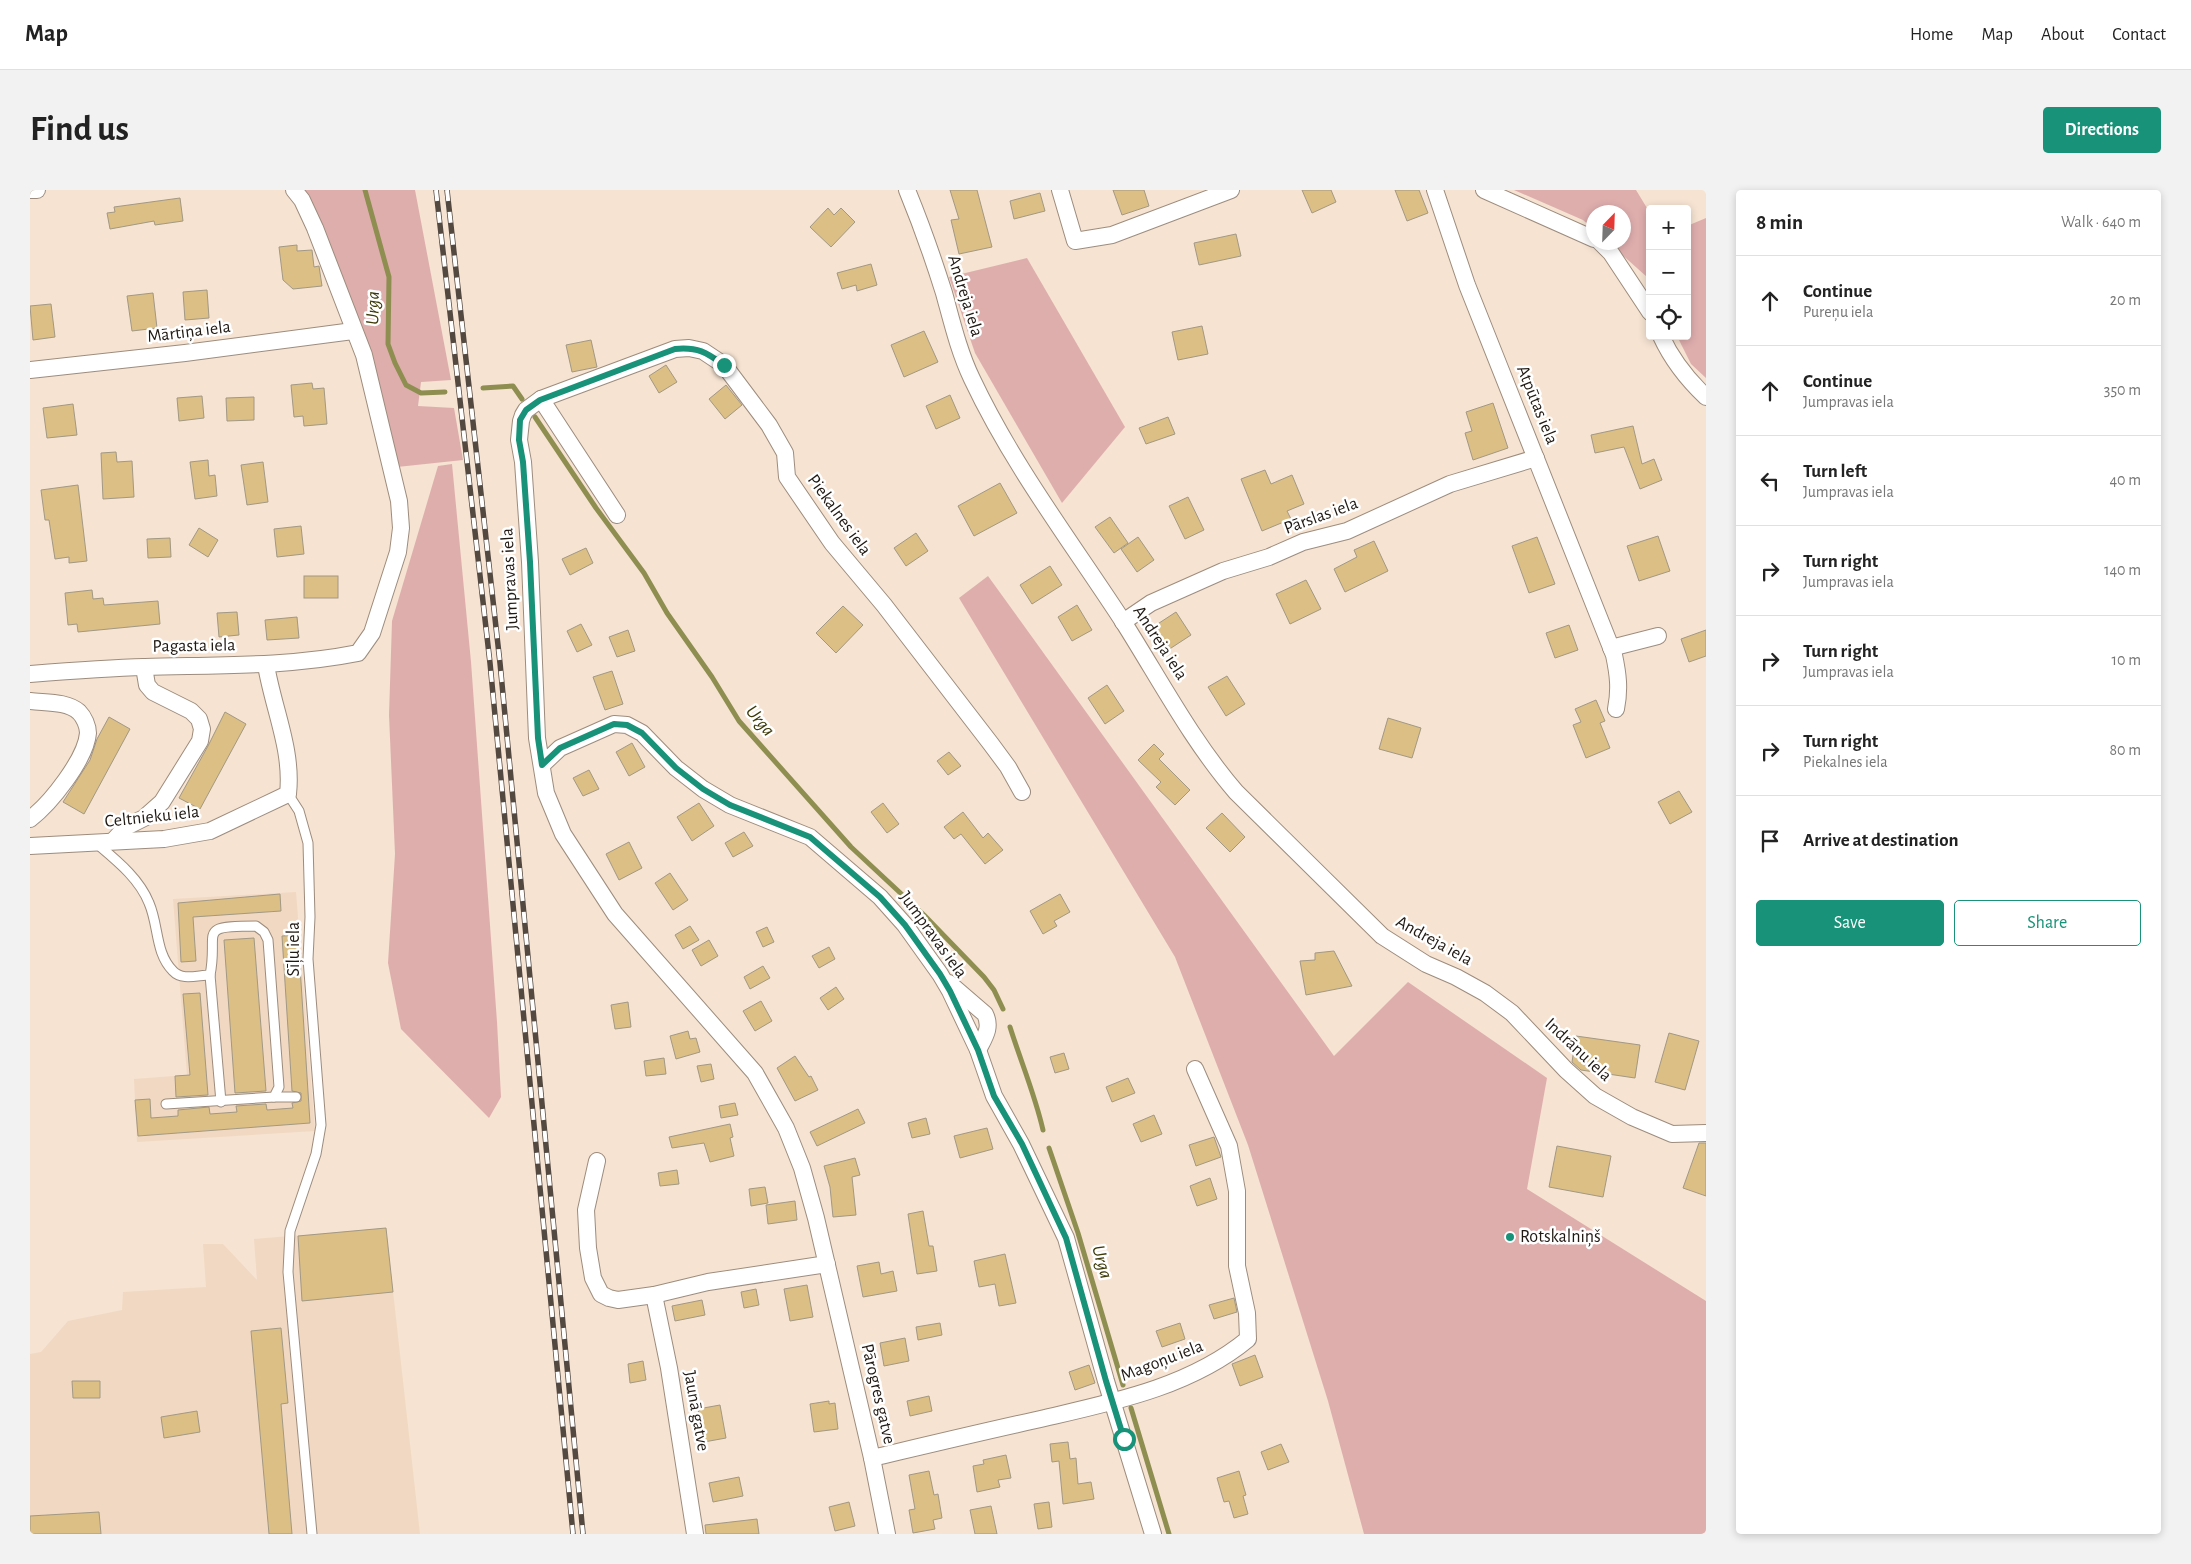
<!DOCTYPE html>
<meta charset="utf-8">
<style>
body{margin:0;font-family:"Alegreya Sans",sans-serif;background:#f2f2f2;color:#222}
.controls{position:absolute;right:15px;top:15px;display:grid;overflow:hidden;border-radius:5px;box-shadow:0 2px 8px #0003}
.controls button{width:45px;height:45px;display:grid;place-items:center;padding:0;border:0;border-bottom:1px solid #e0e0e0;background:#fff;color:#222;font:25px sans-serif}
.compass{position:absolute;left:1556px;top:15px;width:45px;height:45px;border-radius:50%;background:#fff;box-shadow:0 2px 8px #0003;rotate:23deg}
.stop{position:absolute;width:15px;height:15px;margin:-11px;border:4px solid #189278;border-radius:50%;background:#fff}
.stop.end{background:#189278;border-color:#fff;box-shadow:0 1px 5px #0008}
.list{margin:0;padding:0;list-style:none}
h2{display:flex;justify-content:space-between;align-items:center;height:65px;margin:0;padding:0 20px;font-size:21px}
h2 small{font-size:16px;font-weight:400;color:#767676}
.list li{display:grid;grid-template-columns:32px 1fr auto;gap:15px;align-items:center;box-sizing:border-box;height:90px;padding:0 20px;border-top:1px solid #e0e0e0}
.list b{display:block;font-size:19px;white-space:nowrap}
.list p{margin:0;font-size:16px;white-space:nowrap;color:#767676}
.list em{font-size:16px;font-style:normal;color:#767676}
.actions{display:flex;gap:10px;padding:15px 20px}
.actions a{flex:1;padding:11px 0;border:1px solid #189278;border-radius:5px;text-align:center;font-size:18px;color:#189278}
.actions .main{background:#189278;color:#fff}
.icon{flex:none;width:28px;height:28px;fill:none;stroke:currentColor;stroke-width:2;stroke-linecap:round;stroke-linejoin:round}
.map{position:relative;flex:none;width:1676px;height:1344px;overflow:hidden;border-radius:5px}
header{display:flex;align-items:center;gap:30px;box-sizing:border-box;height:70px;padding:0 25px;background:#fff;border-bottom:1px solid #e0e0e0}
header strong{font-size:24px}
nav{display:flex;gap:28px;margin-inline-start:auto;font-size:18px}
.intro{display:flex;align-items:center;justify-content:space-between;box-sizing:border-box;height:120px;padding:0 30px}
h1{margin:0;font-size:35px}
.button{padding:12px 22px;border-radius:5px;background:#189278;color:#fff;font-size:18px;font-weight:700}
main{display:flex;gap:30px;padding:0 30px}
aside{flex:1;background:#fff;border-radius:5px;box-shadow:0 2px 8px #0003}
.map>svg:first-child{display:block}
</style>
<header>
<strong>Map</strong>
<nav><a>Home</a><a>Map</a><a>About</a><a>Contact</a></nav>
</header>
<div class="intro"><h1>Find us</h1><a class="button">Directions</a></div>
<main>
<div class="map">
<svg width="1676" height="1344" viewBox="0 0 1676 1344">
<rect width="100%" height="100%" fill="#f6e3d2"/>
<g fill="#f1d8c2">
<polygon points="266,702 285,941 107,952 104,889 157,885 143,709"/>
<polygon points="356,1038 390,1344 0,1344 0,1164 11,1162 38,1131 92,1120 93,1102 176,1097 173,1054 193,1054 227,1090 224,1049"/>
</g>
<g fill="#deaead">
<polygon points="271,0 385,0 421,190 391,192 388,216 424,218 433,270 367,277"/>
<polygon points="1484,0 1606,0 1620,23 1620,92 1617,87 1579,53 1594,52 1594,22 1564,22 1563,39 1553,30"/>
<polygon points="1676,28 1676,188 1661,174 1647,146 1657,146 1657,36"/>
<polygon points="997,68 1095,237 1032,313 945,163 919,87"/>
<polygon points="422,274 441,472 467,832 471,907 459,928 371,839 358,773 365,664 359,525 362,431 408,276"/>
<polygon points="958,386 1304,866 1378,792 1517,888 1497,999 1676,1111 1676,1344 1334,1344 1298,1211 1218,955 1145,767 929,408"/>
</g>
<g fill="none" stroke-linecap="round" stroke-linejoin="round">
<g stroke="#8f8e51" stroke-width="5">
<polyline points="335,0 359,87 358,154 365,173 376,195 391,203 415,202"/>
<polyline points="453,198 483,196 492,209"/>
<polyline points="505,227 566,318 614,383 637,423 682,487 709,531 821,657 894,725 954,787 964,800 973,819"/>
<path d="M980,837C991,872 1005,905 1013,940"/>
<polyline points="1019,958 1048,1043 1093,1195"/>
<polyline points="1101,1218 1139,1344"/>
</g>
</g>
<g fill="#dbbf85" stroke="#a29884">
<polygon points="920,0 947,0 962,57 929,64 921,30 929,29"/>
<polygon points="1083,0 1114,0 1119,16 1092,25"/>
<polygon points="1272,0 1301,0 1306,12 1282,23"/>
<polygon points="1365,0 1389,0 1398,23 1377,31"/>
<polygon points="1010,3 1015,21 984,29 980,11"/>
<polygon points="150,8 153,31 125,35 124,31 80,39 77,23 85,22 84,17"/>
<polygon points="798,18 804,25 811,18 825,32 801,57 780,37"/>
<polygon points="1206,44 1211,66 1169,75 1164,53"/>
<polygon points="267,55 267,61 282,60 284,77 289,76 292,96 263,99 253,90 249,57"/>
<polygon points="841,74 847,95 827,101 826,95 812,99 807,83"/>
<polygon points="177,100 179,128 155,130 153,102"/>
<polygon points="123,103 127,138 102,141 97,106"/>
<polygon points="21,114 25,147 3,150 0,116"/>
<polygon points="1172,136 1178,164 1148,170 1142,142"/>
<polygon points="894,141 908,172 874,187 861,155"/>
<polygon points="561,150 567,177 542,182 536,155"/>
<polygon points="636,175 647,192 629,203 619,186"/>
<polygon points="282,193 283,199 294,198 297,234 274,236 273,226 264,227 261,195"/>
<polygon points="696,195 712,215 695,229 679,209"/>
<polygon points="920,205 930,228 906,239 896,216"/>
<polygon points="172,206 174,228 149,231 147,208"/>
<polygon points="224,207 224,230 197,231 196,208"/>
<polygon points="1463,213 1478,258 1443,270 1435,243 1442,241 1436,222"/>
<polygon points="43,214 47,245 17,248 13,218"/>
<polygon points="1138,227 1145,244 1116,254 1109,238"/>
<polygon points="1603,236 1612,274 1624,269 1632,290 1610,299 1594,257 1565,263 1561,245"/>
<polygon points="86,262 87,272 102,271 104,307 73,309 71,263"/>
<polygon points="178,270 179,286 185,285 187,306 165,309 160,272"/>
<polygon points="233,272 238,312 217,315 211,275"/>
<polygon points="1235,280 1241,294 1262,285 1274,314 1257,321 1261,329 1232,341 1211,289"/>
<polygon points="970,293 987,323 944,346 928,316"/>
<polygon points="48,295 57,371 39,373 39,367 25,369 19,330 15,330 11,300"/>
<polygon points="1158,307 1174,340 1155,349 1139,316"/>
<polygon points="1080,327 1098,353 1084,363 1065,337"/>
<polygon points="271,336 274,364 247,367 244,339"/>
<polygon points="169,338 188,350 178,367 159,355"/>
<polygon points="886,343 898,361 876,376 864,358"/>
<polygon points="1628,346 1640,381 1609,391 1597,356"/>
<polygon points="1108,347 1124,370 1107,382 1091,359"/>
<polygon points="1507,347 1525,394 1499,403 1482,356"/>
<polygon points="140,348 141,367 118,368 117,349"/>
<polygon points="1344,351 1358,381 1315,402 1304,379 1327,367 1324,360"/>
<polygon points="556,358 563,373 540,385 532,369"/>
<polygon points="1020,376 1032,395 1002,414 990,395"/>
<rect x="274" y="386" width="34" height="22"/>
<polygon points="1276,390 1291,419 1260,434 1246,404"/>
<polygon points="62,400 63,409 73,408 74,415 128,411 130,434 48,442 47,434 38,435 35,403"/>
<polygon points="1047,415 1062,440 1042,451 1028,427"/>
<polygon points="813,416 833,435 806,463 786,443"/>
<polygon points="207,422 209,445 189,447 187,423"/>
<polygon points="1146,422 1161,445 1138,460 1123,437"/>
<polygon points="267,427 269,448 237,450 235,430"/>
<polygon points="551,434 562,455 547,462 537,441"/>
<polygon points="1539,435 1548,460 1525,468 1516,443"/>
<polygon points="598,440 605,461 587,467 579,447"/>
<polygon points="1676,440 1676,466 1659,472 1651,449"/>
<polygon points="582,481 593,514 575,520 563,487"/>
<polygon points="1197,486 1215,514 1196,526 1178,497"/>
<polygon points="1077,495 1094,521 1075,534 1058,508"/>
<polygon points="1566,510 1575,531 1570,533 1580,558 1556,568 1543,535 1551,532 1545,519"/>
<polygon points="195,522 216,534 170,619 149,608 178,556"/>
<polygon points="79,527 100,539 54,624 33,612 60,570 67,549"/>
<polygon points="1358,528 1391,538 1382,568 1349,559"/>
<polygon points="602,553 615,577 599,586 586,562"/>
<polygon points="1124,554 1134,564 1129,569 1160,600 1145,615 1126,597 1131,592 1108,570"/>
<polygon points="919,562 931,576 918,585 907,571"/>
<polygon points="559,580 569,599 553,606 543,588"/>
<polygon points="1649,601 1662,622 1640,634 1628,612"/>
<polygon points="669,613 684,636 662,651 647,627"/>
<polygon points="853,613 869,634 857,643 841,622"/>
<polygon points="933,622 953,648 958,643 973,660 955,674 931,644 924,649 914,637"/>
<polygon points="1192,623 1215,647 1200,662 1176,638"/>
<polygon points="714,642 723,656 703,667 695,653"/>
<polygon points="599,652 612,678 589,690 576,664"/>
<polygon points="640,683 658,710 643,720 625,693"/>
<polygon points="250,704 251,721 163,727 166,771 151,772 148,713"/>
<polygon points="1030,704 1040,722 1024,731 1027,736 1013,744 1000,721"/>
<polygon points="660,736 669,750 653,759 645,745"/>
<polygon points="737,737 744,752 733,757 726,742"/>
<polygon points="268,745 280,933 108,946 105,910 120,909 121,928 148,926 148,920 179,917 180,924 207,922 206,916 236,914 237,920 263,918 262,913 271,911 271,903 262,901 252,746"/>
<polygon points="224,748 236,901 205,903 194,750"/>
<polygon points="679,750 688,766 671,776 662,760"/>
<polygon points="799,757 805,769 789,778 782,766"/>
<polygon points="1304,761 1322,796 1276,805 1270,771 1285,770 1285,763"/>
<polygon points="733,776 740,788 720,799 714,787"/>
<polygon points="806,797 814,809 798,820 790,808"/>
<polygon points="170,803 178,905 146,907 145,886 160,885 153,804"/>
<polygon points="731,811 742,831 725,841 713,821"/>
<polygon points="598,812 601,837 585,839 581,815"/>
<polygon points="658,841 660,849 666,848 670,862 646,869 640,846"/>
<polygon points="1639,843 1669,851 1655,900 1625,892"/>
<polygon points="1546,846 1610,855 1605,888 1551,880 1542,872"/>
<polygon points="1034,863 1039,879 1025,883 1020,867"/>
<polygon points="765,866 779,887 781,886 788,900 765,911 747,878"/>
<polygon points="634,868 636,884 616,886 614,871"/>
<polygon points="681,874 684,889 671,892 667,876"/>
<polygon points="1098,888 1105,903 1082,912 1076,897"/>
<polygon points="705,913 708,925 691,928 689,916"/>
<polygon points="828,919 835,933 787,956 780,942"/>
<polygon points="1124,925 1132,944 1111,952 1103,934"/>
<polygon points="896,928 900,944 882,948 878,933"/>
<polygon points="700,934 703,947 700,948 704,966 680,972 674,953 642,958 639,947"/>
<polygon points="957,938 963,959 930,968 924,946"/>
<polygon points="1184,947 1191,967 1166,976 1159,955"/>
<polygon points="1669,953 1676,953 1676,1006 1653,998"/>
<polygon points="1527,956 1581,966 1573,1007 1519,997"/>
<polygon points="825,968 830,985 822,987 826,1025 803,1027 800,997 794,976"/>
<polygon points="647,980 649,994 630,996 628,983"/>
<polygon points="1180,988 1187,1009 1167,1016 1160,996"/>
<polygon points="735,997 738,1013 721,1016 719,999"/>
<polygon points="765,1011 767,1030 738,1034 736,1015"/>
<polygon points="893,1021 899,1056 903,1056 907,1081 887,1084 878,1024"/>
<polygon points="356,1038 363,1102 272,1111 268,1046"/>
<polygon points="975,1064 986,1113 969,1116 965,1094 949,1097 944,1071"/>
<polygon points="849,1072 851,1084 863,1081 867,1101 833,1107 827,1076"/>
<polygon points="777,1095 783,1127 760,1131 754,1099"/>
<polygon points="726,1099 729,1115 714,1118 711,1102"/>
<polygon points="1204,1108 1207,1122 1184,1129 1179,1115"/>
<polygon points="672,1110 675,1125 645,1131 642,1116"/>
<polygon points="910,1133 912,1145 888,1150 886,1137"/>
<polygon points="1150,1133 1155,1149 1132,1157 1126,1141"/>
<polygon points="251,1138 258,1213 251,1214 262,1344 239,1344 221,1141"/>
<polygon points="875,1148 879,1171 854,1176 850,1153"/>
<polygon points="1225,1165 1233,1187 1210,1196 1202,1174"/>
<polygon points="613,1171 616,1190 600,1193 598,1174"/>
<polygon points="1059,1175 1065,1193 1045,1200 1039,1182"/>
<polygon points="42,1191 70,1191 70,1208 43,1208"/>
<polygon points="899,1206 902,1221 880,1226 877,1211"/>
<polygon points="799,1211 799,1214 805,1213 808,1239 784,1242 780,1214"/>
<polygon points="690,1215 696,1248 674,1252 668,1219"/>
<polygon points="167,1221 170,1242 134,1248 131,1227"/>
<polygon points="1038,1252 1040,1269 1046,1268 1048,1294 1061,1292 1064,1309 1033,1314 1029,1271 1022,1272 1020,1254"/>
<polygon points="1251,1254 1259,1272 1238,1280 1231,1262"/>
<polygon points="976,1265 981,1288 968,1290 970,1297 947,1302 943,1276 954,1274 953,1270"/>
<polygon points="899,1281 904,1305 908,1304 912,1328 903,1330 905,1339 883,1343 879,1320 885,1319 879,1285"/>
<polygon points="1209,1281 1216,1305 1213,1306 1218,1324 1204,1328 1199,1311 1194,1312 1187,1288"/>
<polygon points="709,1287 713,1306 683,1312 679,1293"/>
<polygon points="819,1312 825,1336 805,1341 799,1317"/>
<polygon points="1019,1312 1022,1337 1008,1339 1004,1314"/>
<polygon points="961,1316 967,1344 945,1344 940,1320"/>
<polygon points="69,1322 71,1344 0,1344 0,1326"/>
<polygon points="727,1329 729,1344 676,1344 675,1335"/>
</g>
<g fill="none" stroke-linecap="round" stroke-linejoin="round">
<g stroke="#9d8c7d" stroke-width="11">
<g id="service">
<polyline points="258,604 269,621 278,653 280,727 278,769 291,935 286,964 260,1041 258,1082 282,1344"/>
<path d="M66,653C86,670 109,688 119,713C129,736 125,763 143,781C152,791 168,785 180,785C189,741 165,736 226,736L234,742L238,750L249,897L244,907L136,914"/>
<polyline points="180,785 191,912"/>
<polyline points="244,907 266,907"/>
</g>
</g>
<g stroke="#9d8c7d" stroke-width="18">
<g id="minor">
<polyline points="0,0 7,0"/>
<path d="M877,0C891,34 903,68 914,103C922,132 929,162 942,189C983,276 1042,353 1094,433C1130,490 1162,551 1206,602L1352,746L1396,774L1426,787L1455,803L1482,823L1536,880L1565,906L1602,927L1642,944L1676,943"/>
<polyline points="1030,0 1045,51 1082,45 1201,0"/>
<path d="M1405,0L1437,95L1584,465C1588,484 1590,499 1586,519"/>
<polyline points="1454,0 1564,49"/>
<polyline points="1570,52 1581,63 1620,122"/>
<path d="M1631,146C1642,170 1657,189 1676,207"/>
<polyline points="0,180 155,163 323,141"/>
<polyline points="511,209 587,325"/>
<polyline points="1093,432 1121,413 1193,381 1239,367 1273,352 1317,341 1420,294 1506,268"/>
<polyline points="1581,458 1628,446"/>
<path d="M0,484C38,481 77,478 115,477C186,475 258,477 328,463L342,443L368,362L371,338L369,311L334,165L285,38L272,10L264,0"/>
<path d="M0,511C15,513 37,511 49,522C54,527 58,536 58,543C56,569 20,614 0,629"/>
<polyline points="512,575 530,558 584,534 597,535 612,543 646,578 673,599 700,615 780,647 850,707 875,735 910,784 920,801 948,860 964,906 991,954 1036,1048 1076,1191 1123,1344"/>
<polyline points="83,651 96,637 114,628 132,612 170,551 172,539 169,529 161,521 123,502 117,495 114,477"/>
<path d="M0,656L134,649L180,641L258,604C263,560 243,518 236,475"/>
<path d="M919,793L955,824C962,838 954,848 948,860"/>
<polyline points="567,971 556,1020 558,1058 563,1088 571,1104 579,1108 588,1110 624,1105 678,1092 797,1074"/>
<polyline points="624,1105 639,1178 665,1344"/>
<path d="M842,1268C897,1255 951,1242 1006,1230C1079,1213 1159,1198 1218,1149L1217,1123L1207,1076V1001L1199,956L1165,879"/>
<polyline points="857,1344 842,1268 786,1028 772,978 756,938 725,883 585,724 533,644 516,603 507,548 500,372 493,272 489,250 491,231 493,225 496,220 511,209 645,159 659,158 673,161 694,175 739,235 755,263 757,287 802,353 854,415 961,554 978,577 992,602"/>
</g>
</g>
<use href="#service" stroke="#fff" stroke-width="9"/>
<use href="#minor" stroke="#fff" stroke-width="16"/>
<g stroke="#534941" stroke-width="5.5">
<g id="rail">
<polyline points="406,0 460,473 543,1344"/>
<polyline points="417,0 470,473 553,1344"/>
</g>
</g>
<use href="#rail" stroke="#fff" stroke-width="4" stroke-dasharray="11" stroke-linecap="butt"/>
</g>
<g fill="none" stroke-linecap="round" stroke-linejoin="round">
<path stroke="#189278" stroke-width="6" d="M694,175C676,162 668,157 645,159L510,210L496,220L490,230L489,250L493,272L500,372L508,548L512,575L530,558L584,534L597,535L612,543L646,578L673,599L700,615L780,647L850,707L875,735L910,784L920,801L948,860L964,906L992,954L1036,1048L1076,1191L1094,1249"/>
</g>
<circle fill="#189278" stroke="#fff" stroke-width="2" cx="1480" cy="1047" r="5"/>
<g text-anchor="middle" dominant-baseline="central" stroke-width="5" stroke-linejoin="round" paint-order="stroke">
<g font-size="18" fill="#201913" stroke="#fff">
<text transform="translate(935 106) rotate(73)">Andreja iela</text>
<text transform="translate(159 142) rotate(-7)">Mārtiņa iela</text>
<text transform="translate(1507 215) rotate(68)">Atpūtas iela</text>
<text transform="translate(809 325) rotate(54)">Piekalnes iela</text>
<text transform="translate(1291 326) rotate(-20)">Pārslas iela</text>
<text transform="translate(480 389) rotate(-93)">Jumpravas iela</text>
<text transform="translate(1130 453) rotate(57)">Andreja iela</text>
<text transform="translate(164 456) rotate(-1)">Pagasta iela</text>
<text transform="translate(122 627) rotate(-6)">Celtnieku iela</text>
<text transform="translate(903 745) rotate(54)">Jumpravas iela</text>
<text transform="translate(1404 751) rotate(29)">Andreja iela</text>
<text transform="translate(264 759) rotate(-90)">Sīļu iela</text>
<text transform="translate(1548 860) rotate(43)">Indrānu iela</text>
<text transform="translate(1132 1171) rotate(-21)">Magoņu iela</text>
<text transform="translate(848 1204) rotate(77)">Pārogres gatve</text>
<text transform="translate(666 1221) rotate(80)">Jaunā gatve</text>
</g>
<g font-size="18" fill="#201913" stroke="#fff" text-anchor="start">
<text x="1490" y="1047">Rotskalniņš</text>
</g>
<g font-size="19" font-style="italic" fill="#3b3906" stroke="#fff">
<text transform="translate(343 118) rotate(-89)">Urga</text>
<text transform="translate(730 531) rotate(50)">Urga</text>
<text transform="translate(1072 1072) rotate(74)">Urga</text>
</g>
</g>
</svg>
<div class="controls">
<button>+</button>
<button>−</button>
<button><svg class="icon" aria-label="locate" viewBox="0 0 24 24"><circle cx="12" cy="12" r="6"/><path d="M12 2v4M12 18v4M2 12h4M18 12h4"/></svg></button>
</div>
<svg class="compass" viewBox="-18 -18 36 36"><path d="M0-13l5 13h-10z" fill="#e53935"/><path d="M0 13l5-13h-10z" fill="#767676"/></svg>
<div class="stop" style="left:1094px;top:1249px"></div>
<div class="stop end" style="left:694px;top:175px"></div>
</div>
<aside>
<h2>8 min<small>Walk · 640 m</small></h2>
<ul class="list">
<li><svg class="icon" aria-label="ahead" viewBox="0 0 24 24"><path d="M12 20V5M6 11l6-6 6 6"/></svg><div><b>Continue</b><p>Pureņu iela</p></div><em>20 m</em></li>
<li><svg class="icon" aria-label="ahead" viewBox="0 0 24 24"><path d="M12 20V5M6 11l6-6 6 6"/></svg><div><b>Continue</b><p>Jumpravas iela</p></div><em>350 m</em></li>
<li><svg class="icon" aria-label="left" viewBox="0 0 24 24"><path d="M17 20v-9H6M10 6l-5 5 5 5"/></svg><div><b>Turn left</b><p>Jumpravas iela</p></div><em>40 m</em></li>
<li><svg class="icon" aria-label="right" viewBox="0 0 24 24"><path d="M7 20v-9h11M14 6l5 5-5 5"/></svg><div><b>Turn right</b><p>Jumpravas iela</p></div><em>140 m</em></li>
<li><svg class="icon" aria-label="right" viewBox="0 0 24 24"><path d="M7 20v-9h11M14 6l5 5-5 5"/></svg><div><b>Turn right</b><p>Jumpravas iela</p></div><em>10 m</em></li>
<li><svg class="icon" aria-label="right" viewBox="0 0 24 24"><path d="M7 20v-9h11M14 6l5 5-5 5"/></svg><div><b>Turn right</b><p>Piekalnes iela</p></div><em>80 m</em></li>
<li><svg class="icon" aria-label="arrive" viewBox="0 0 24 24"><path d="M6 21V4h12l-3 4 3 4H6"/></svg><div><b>Arrive at destination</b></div></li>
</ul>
<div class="actions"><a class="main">Save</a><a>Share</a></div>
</aside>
</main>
